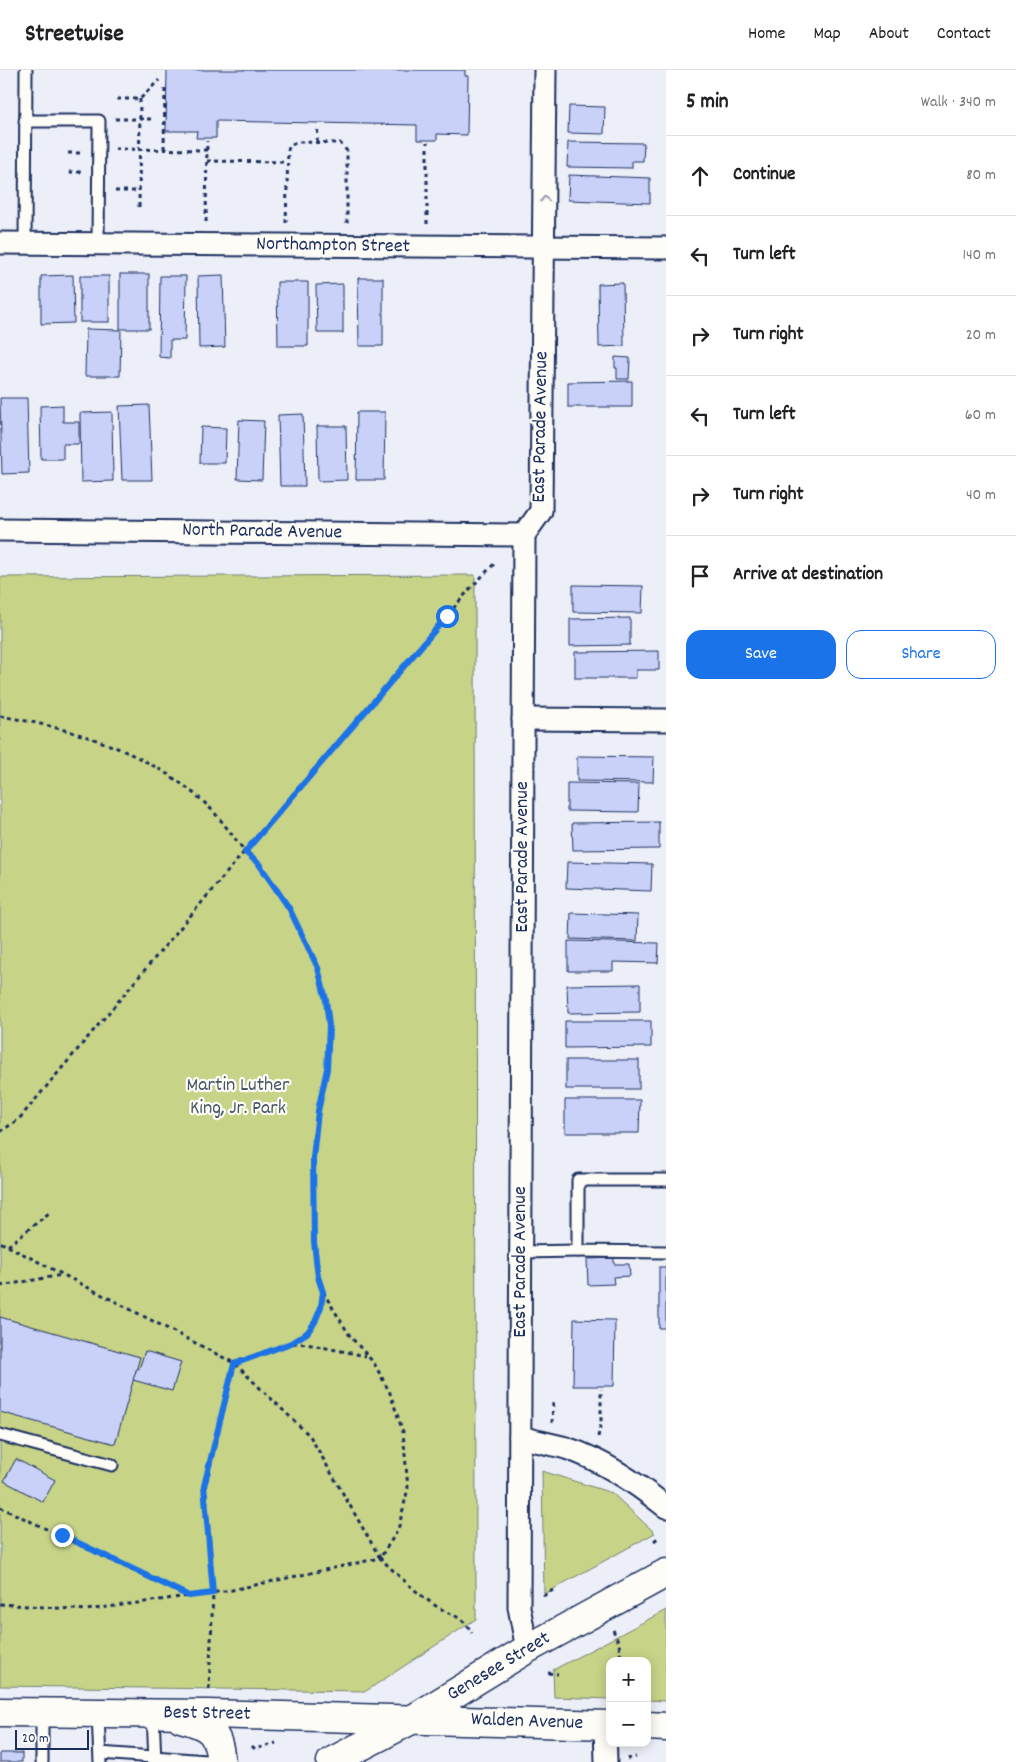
<!DOCTYPE html>
<meta charset="utf-8">
<style>
body{margin:0;font-family:Dekko,sans-serif;background:#f2f2f2;color:#202124}
.controls{position:absolute;right:15px;bottom:15px;display:grid;overflow:hidden;border-radius:10px;box-shadow:0 2px 12px #0003}
.controls button{width:45px;height:45px;display:grid;place-items:center;padding:0;border:0;border-bottom:1px solid #e0e0e0;background:#fff;color:#202124;font:25px sans-serif}
.scale{position:absolute;left:15px;bottom:12px;width:74px;box-sizing:border-box;padding-left:5px;border:2px solid #1b2f5e;border-top:0;font-size:14px;line-height:18px;white-space:nowrap;color:#1b2f5e;-webkit-text-stroke:4px #fdfcf7;paint-order:stroke}
.stop{position:absolute;width:15px;height:15px;margin:-11px;border:4px solid #1a73e8;border-radius:50%;background:#fff}
.stop.end{background:#1a73e8;border-color:#fff;box-shadow:0 1px 5px #0008}
.list{margin:0;padding:0;list-style:none}
h2{display:flex;justify-content:space-between;align-items:center;height:65px;margin:0;padding:0 20px;font-size:21px}
h2 small{font-size:16px;font-weight:400;color:#757577}
.list li{display:grid;grid-template-columns:32px 1fr auto;gap:15px;align-items:center;box-sizing:border-box;height:80px;padding:0 20px;border-top:1px solid #e0e0e0}
.list b{display:block;font-size:19px;white-space:nowrap}
.list em{font-size:16px;font-style:normal;color:#757577}
.actions{display:flex;gap:10px;padding:15px 20px}
.actions a{flex:1;padding:11px 0;border:1px solid #1a73e8;border-radius:15px;text-align:center;font-size:18px;color:#1a73e8}
.actions .main{background:#1a73e8;color:#fff}
.icon{flex:none;width:28px;height:28px;fill:none;stroke:currentColor;stroke-width:2;stroke-linecap:round;stroke-linejoin:round}
.map{position:relative;flex:none;width:666px;height:1692px;overflow:hidden}
header{display:flex;align-items:center;gap:30px;box-sizing:border-box;height:70px;padding:0 25px;background:#fff;border-bottom:1px solid #e0e0e0}
header strong{font-size:24px}
nav{display:flex;gap:28px;margin-inline-start:auto;font-size:18px}
main{display:flex}
aside{flex:1;background:#fff}
.map>svg:first-child{display:block}
</style>
<header>
<strong>Streetwise</strong>
<nav><a>Home</a><a>Map</a><a>About</a><a>Contact</a></nav>
</header>
<main>
<div class="map">
<svg width="666" height="1692" viewBox="0 0 666 1692">
<rect width="100%" height="100%" fill="#edeff8"/>
<filter id="ink" filterUnits="userSpaceOnUse"><feTurbulence type="fractalNoise" baseFrequency=".02" numOctaves="2"/><feDisplacementMap in="SourceGraphic" scale="10" xChannelSelector="R" yChannelSelector="G"/><feConvolveMatrix kernelMatrix="1 2 1 2 8 2 1 2 1" color-interpolation-filters="sRGB"/></filter>
<g filter="url(#ink)">
<g fill="#c7d387" stroke="#718172">
<polygon points="475,505 476,1549 366,1621 0,1616 0,507"/>
<polygon points="542,1401 612,1423 655,1463 544,1524"/>
<polygon points="666,1540 666,1631 647,1630 647,1591 610,1591 610,1629 554,1627 553,1600"/>
</g>
<g fill="#c9d1f9" stroke="#1b2f5e">
<polygon points="167,0 465,0 465,6 468,6 467,65 437,64 437,70 417,70 417,55 216,51 216,68 196,68 197,61 166,61"/>
<polygon points="569,36 605,37 604,64 568,63"/>
<polygon points="568,72 644,73 643,91 632,91 632,98 567,97"/>
<polygon points="569,105 650,108 650,133 568,130"/>
<rect x="120" y="204" width="29" height="55"/>
<polygon points="73,205 74,253 41,254 41,206"/>
<polygon points="223,205 225,277 199,278 198,206"/>
<rect x="80" y="206" width="29" height="46"/>
<polygon points="160,206 186,206 185,270 170,270 170,288 159,287"/>
<polygon points="358,208 383,208 383,276 359,276"/>
<polygon points="277,212 308,212 308,276 278,276"/>
<polygon points="623,213 624,276 599,277 598,214"/>
<polygon points="343,214 343,263 317,263 316,215"/>
<polygon points="86,259 121,260 120,306 85,306"/>
<polygon points="615,287 630,288 629,309 617,309 617,298 615,298"/>
<polygon points="632,311 632,337 568,337 568,312"/>
<polygon points="0,328 27,328 29,403 2,404"/>
<polygon points="63,335 63,352 79,352 79,374 63,374 63,389 41,389 40,336"/>
<polygon points="149,335 152,410 122,410 119,336"/>
<polygon points="112,342 113,411 81,412 80,343"/>
<polygon points="357,342 385,342 384,410 356,410"/>
<polygon points="303,344 305,416 280,416 278,345"/>
<polygon points="239,350 264,351 262,410 237,409"/>
<polygon points="317,356 346,356 347,410 318,411"/>
<polygon points="201,357 226,358 225,393 200,393"/>
<polygon points="573,515 643,516 642,543 573,542"/>
<polygon points="630,548 630,575 570,576 570,549"/>
<polygon points="659,581 659,600 636,600 636,608 575,608 575,582"/>
<polygon points="577,686 654,687 653,712 577,711"/>
<polygon points="567,713 639,714 638,742 567,741"/>
<polygon points="659,752 659,779 573,780 572,753"/>
<polygon points="567,792 652,794 651,821 566,818"/>
<polygon points="571,843 638,845 637,871 570,869"/>
<polygon points="568,871 659,873 658,893 613,892 613,901 568,901"/>
<polygon points="640,914 640,942 568,943 567,915"/>
<polygon points="565,951 651,951 651,977 565,978"/>
<rect x="566" y="990" width="73" height="29"/>
<polygon points="565,1030 640,1030 639,1063 565,1063"/>
<polygon points="614,1188 614,1194 629,1194 630,1206 613,1207 614,1214 588,1215 587,1189"/>
<rect x="659" y="1197" width="7" height="61"/>
<polygon points="0,1247 140,1287 115,1374 0,1342"/>
<polygon points="574,1249 615,1250 614,1316 573,1316"/>
<polygon points="145,1281 181,1292 172,1321 133,1310 137,1298 139,1299"/>
<polygon points="16,1389 55,1410 43,1432 4,1411"/>
<rect x="0" y="1683" width="22" height="9"/>
</g>
<g fill="none" stroke-linecap="round" stroke-linejoin="round">
<g stroke="#1b2f5e" stroke-width="15">
<g id="lane">
<polyline points="25,51 99,51 98,174"/>
<polyline points="25,173 26,0"/>
<polyline points="666,1110 578,1110 578,1181 666,1182"/>
<polyline points="521,1182 578,1181"/>
<polyline points="0,1365 112,1395"/>
<polyline points="98,1643 100,1692"/>
<polyline points="153,1643 155,1692"/>
<polyline points="100,1683 220,1692"/>
<polyline points="42,1692 42,1643"/>
</g>
</g>
<g stroke="#1b2f5e" stroke-width="25">
<g id="street">
<polyline points="0,173 666,178"/>
<polyline points="0,460 524,465"/>
<polyline points="523,649 666,650"/>
<path d="M520,1367C535,1371 551,1374 566,1378C603,1390 636,1413 666,1437"/>
<path d="M527,1579L519,1537L524,465L541,441C541,294 545,147 545,0"/>
<polyline points="605,1655 606,1692"/>
</g>
</g>
<g stroke="#1b2f5e" stroke-width="31">
<g id="secondary">
<polyline points="0,1642 208,1644 610,1655"/>
<path d="M181,1648C210,1656 218,1661 221,1692"/>
<polyline points="647,1656 666,1657"/>
<polyline points="331,1692 413,1649 527,1579 666,1503"/>
</g>
</g>
<g stroke="#1b2f5e" stroke-width="3" stroke-dasharray="4 4" stroke-linecap="butt">
<polyline points="117,29 140,29 159,10"/>
<polyline points="115,49 152,49"/>
<polyline points="317,72 318,56"/>
<polyline points="115,79 207,80"/>
<polyline points="164,79 165,16"/>
<polyline points="68,83 81,83"/>
<polyline points="207,91 287,92"/>
<polyline points="69,102 81,102"/>
<polyline points="115,121 139,121"/>
<polyline points="139,137 140,29"/>
<polyline points="206,152 207,71"/>
<polyline points="286,153 288,80 290,75 300,72 340,73 347,81 347,153"/>
<polyline points="427,154 427,72"/>
<path d="M0,646C76,659 152,682 209,737C222,750 233,767 245,781L469,520L494,494"/>
<polyline points="0,1062 19,1049 245,781 259,794 289,838 318,898 326,930 329,956 327,999 318,1041 313,1088 314,1172 318,1207 323,1222 350,1266 374,1293 390,1323 403,1362 408,1418 398,1460 380,1488 310,1366 234,1293 0,1172"/>
<polyline points="8,1176 49,1143"/>
<polyline points="0,1216 62,1205"/>
<path d="M291,1273C316,1258 318,1250 323,1222"/>
<polyline points="552,1353 553,1332"/>
<polyline points="598,1367 601,1352 601,1319"/>
<polyline points="0,1437 188,1526"/>
<polyline points="654,1471 659,1467"/>
<polyline points="543,1526 553,1520"/>
<path d="M0,1534L86,1540L232,1520L380,1488C398,1505 415,1522 436,1536C453,1547 461,1544 472,1563"/>
<polyline points="613,1560 619,1573 621,1591"/>
<polyline points="548,1603 558,1604"/>
<polyline points="209,1619 213,1523 205,1416 234,1293 291,1273 307,1274 366,1286"/>
<polyline points="252,1676 255,1679 276,1673"/>
<polyline points="627,1689 636,1687"/>
</g>
<use href="#lane" stroke="#fdfcf7" stroke-width="11"/>
<use href="#street" stroke="#fdfcf7" stroke-width="21"/>
<use href="#secondary" stroke="#fdfcf7" stroke-width="28"/>
</g>
<defs><path id="oneway-chevron" d="M-2-3.5L2.5 0L-2 3.5" fill="none" stroke-width="1.6" stroke-linecap="round" stroke-linejoin="round" transform="scale(1.25)"/></defs>
<use stroke="#8c96aa" href="#oneway-chevron" transform="translate(545 129) rotate(-90)"/>
</g>
<g fill="none" stroke-linecap="round" stroke-linejoin="round" filter="url(#ink)">
<polyline stroke="#1a73e8" stroke-width="6" points="62,1465 189,1526 213,1523 204,1416 234,1294 291,1273 307,1263 315,1252 321,1237 323,1222 318,1207 314,1172 313,1088 318,1041 327,999 329,956 326,930 318,898 289,838 259,794 245,782 447,546"/>
</g>
<g text-anchor="middle" dominant-baseline="central" stroke-width="4.5" stroke-linejoin="round" paint-order="stroke">
<g font-size="20" fill="#1b2f5e" stroke="#fdfcf7">
<text transform="translate(333 176) rotate(1)">Northampton Street</text>
<text transform="translate(541 357) rotate(-89)">East Parade Avenue</text>
<text transform="translate(262 462) rotate(1)">North Parade Avenue</text>
<text transform="translate(523 787) rotate(-90)">East Parade Avenue</text>
<text transform="translate(521 1192) rotate(-90)">East Parade Avenue</text>
<text transform="translate(499 1597) rotate(-31)">Genesee Street</text>
<text transform="translate(207 1644) rotate(1)">Best Street</text>
<text transform="translate(527 1652) rotate(2)">Walden Avenue</text>
</g>
<g font-size="20" fill="#465868" stroke="#fdfcf7">
<text x="238" y="1016">Martin Luther<tspan x="238" dy="23">King, Jr. Park</tspan></text>
</g>
</g>
</svg>
<div class="controls">
<button>+</button>
<button>−</button>
</div>
<div class="scale">20 m</div>
<div class="stop" style="left:447px;top:546px"></div>
<div class="stop end" style="left:62px;top:1465px"></div>
</div>
<aside>
<h2>5 min<small>Walk · 340 m</small></h2>
<ul class="list">
<li><svg class="icon" aria-label="ahead" viewBox="0 0 24 24"><path d="M12 20V5M6 11l6-6 6 6"/></svg><div><b>Continue</b></div><em>80 m</em></li>
<li><svg class="icon" aria-label="left" viewBox="0 0 24 24"><path d="M17 20v-9H6M10 6l-5 5 5 5"/></svg><div><b>Turn left</b></div><em>140 m</em></li>
<li><svg class="icon" aria-label="right" viewBox="0 0 24 24"><path d="M7 20v-9h11M14 6l5 5-5 5"/></svg><div><b>Turn right</b></div><em>20 m</em></li>
<li><svg class="icon" aria-label="left" viewBox="0 0 24 24"><path d="M17 20v-9H6M10 6l-5 5 5 5"/></svg><div><b>Turn left</b></div><em>60 m</em></li>
<li><svg class="icon" aria-label="right" viewBox="0 0 24 24"><path d="M7 20v-9h11M14 6l5 5-5 5"/></svg><div><b>Turn right</b></div><em>40 m</em></li>
<li><svg class="icon" aria-label="arrive" viewBox="0 0 24 24"><path d="M6 21V4h12l-3 4 3 4H6"/></svg><div><b>Arrive at destination</b></div></li>
</ul>
<div class="actions"><a class="main">Save</a><a>Share</a></div>
</aside>
</main>
